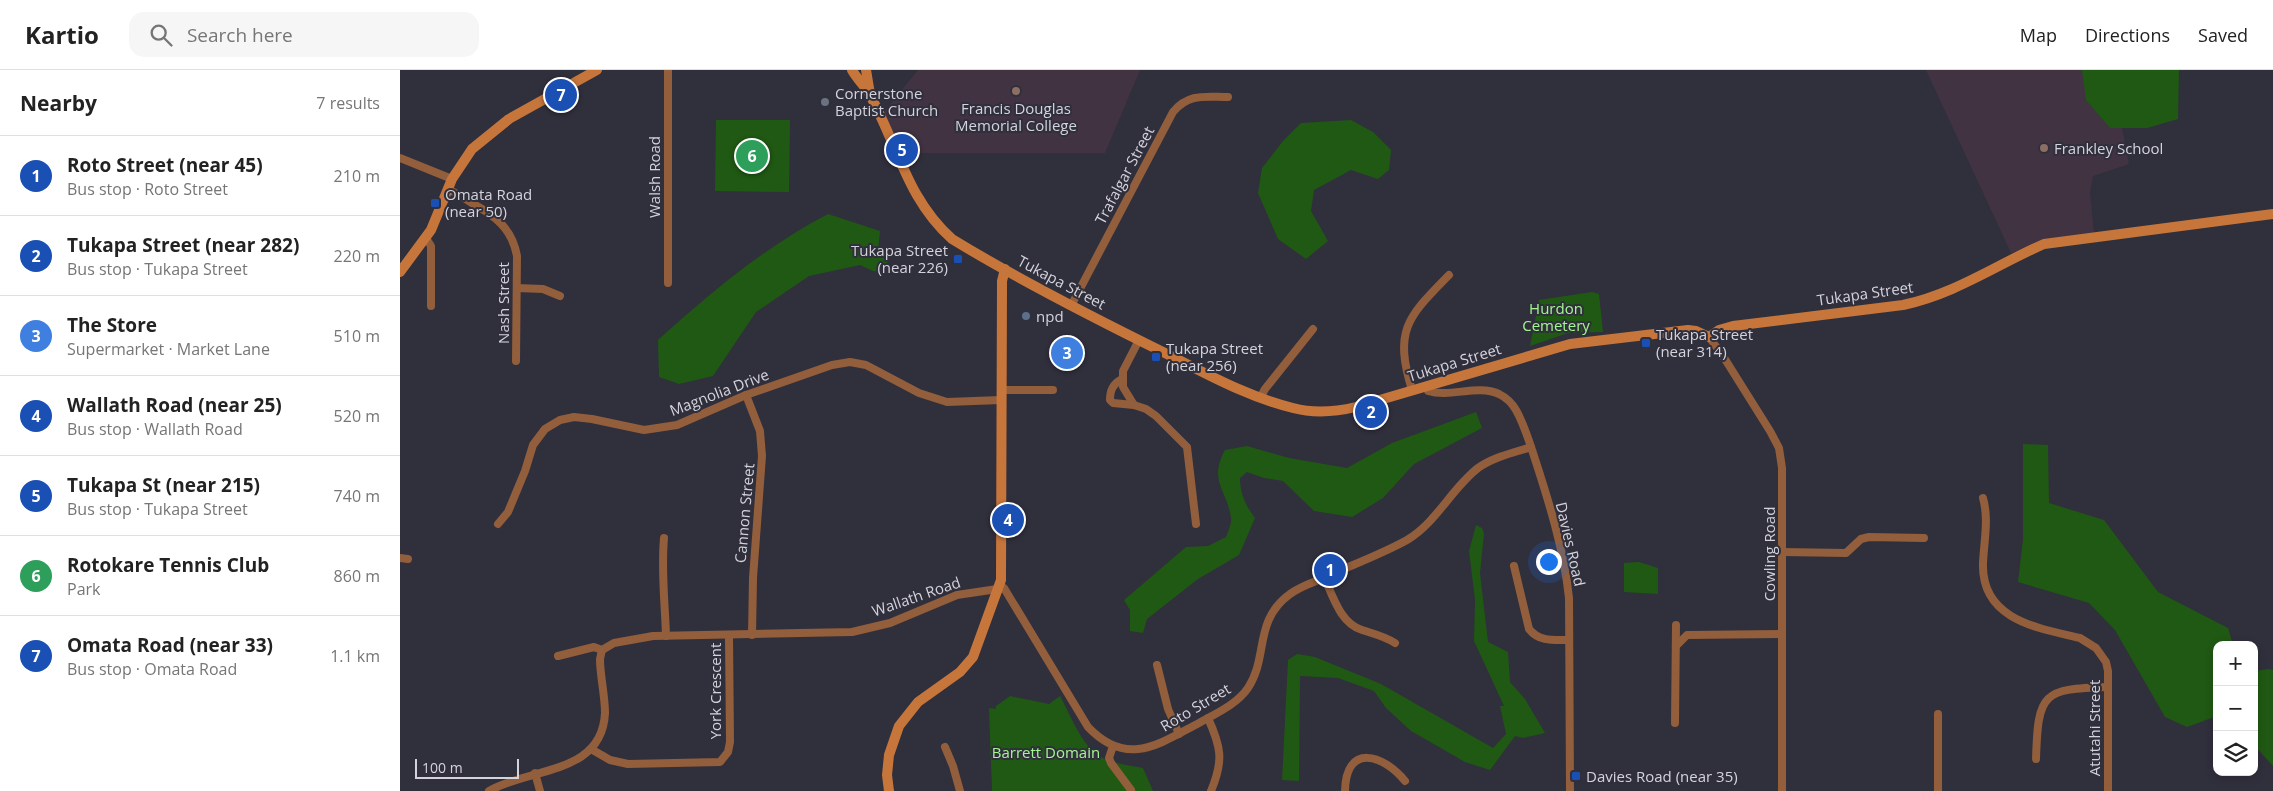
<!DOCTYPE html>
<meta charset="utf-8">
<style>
body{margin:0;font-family:"Open Sans",sans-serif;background:#f6f6f6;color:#222}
.controls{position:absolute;right:15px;bottom:15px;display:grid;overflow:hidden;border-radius:10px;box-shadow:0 2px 8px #0003}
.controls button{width:45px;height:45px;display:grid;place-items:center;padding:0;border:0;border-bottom:1px solid #e0e0e0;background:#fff;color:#222;font:25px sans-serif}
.scale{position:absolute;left:15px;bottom:12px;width:104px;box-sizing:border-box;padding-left:5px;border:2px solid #d4d3dc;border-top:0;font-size:14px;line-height:18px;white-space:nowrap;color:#d4d3dc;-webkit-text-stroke:4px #302f3c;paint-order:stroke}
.you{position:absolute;left:1148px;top:491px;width:18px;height:18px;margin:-12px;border:4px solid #fff;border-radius:50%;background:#1a73e8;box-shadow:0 0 0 8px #1a73e833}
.badge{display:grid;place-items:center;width:32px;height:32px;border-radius:50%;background:#db2777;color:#fff;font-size:16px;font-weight:700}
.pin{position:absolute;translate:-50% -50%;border:2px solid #fff;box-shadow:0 1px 5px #0006}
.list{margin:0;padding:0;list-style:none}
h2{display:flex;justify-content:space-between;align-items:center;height:65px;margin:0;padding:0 20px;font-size:21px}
h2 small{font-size:16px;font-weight:400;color:#767676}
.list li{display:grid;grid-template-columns:32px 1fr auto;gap:15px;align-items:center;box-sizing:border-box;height:80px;padding:0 20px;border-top:1px solid #e0e0e0}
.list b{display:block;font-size:19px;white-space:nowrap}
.list p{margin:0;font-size:16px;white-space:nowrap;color:#767676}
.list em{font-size:16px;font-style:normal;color:#767676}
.icon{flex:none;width:28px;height:28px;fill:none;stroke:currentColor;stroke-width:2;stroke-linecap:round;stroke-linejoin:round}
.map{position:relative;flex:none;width:1873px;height:721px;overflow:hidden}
header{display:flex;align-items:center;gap:30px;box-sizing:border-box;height:70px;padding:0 25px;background:#fff;border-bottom:1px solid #e0e0e0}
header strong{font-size:24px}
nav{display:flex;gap:28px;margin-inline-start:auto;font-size:18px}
.search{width:350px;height:45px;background:#f6f6f6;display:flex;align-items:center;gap:12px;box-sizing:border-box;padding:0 18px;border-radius:15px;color:#767676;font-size:19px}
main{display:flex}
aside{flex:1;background:#fff}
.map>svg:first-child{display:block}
</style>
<header>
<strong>Kartio</strong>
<div class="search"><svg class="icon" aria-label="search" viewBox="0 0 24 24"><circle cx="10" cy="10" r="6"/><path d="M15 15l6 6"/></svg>Search here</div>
<nav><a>Map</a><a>Directions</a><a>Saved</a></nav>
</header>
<main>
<aside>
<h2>Nearby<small>7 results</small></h2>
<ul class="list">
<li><span class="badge" style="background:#1a4fb4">1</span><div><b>Roto Street (near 45)</b><p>Bus stop · Roto Street</p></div><em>210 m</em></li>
<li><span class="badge" style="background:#1a4fb4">2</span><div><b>Tukapa Street (near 282)</b><p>Bus stop · Tukapa Street</p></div><em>220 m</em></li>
<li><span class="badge" style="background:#3f7fe0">3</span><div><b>The Store</b><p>Supermarket · Market Lane</p></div><em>510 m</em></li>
<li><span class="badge" style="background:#1a4fb4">4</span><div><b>Wallath Road (near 25)</b><p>Bus stop · Wallath Road</p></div><em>520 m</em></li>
<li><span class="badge" style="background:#1a4fb4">5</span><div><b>Tukapa St (near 215)</b><p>Bus stop · Tukapa Street</p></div><em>740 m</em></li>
<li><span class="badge" style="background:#2e9e5b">6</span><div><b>Rotokare Tennis Club</b><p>Park</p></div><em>860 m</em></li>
<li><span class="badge" style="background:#1a4fb4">7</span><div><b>Omata Road (near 33)</b><p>Bus stop · Omata Road</p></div><em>1.1 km</em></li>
</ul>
</aside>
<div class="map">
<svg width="1873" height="721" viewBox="0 0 1873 721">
<rect width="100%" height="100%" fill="#302f3c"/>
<g fill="#413341">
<polygon points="518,0 740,0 705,83 500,83 484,42"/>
<polygon points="1526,0 1704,0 1722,58 1729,94 1693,106 1690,123 1694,164 1646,172 1611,183"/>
</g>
<g fill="#205913">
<polygon points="1682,0 1779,0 1778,49 1747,58 1710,58 1686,30"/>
<polygon points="316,50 390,50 389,122 315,121"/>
<polygon points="951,50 973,62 991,80 989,100 978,109 951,100 914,120 911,141 928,171 906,189 878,169 858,123 862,98 883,71 901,53"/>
<path d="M428,144L480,161L478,181L488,193L480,202L473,201L460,195L409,206L356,242L313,306L279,314L259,307L258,270C311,222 365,177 428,144Z"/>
<polygon points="1192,222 1199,224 1203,262 1168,263 1130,276 1139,230"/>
<path d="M1076,342L1082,358L1014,394L983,428L952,447L914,441L883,411L864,408L847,402L840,408C840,424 846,436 855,448L839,485L798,509L747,549L743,563L730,561V540L724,530L786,477L808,476L826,467C828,462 832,453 831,448C827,419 808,412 825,380L847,376L889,388L947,398L992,373Z"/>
<polygon points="1623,374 1648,375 1649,433 1704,450 1758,522 1828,558 1833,575 1817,575 1817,646 1787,657 1765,647 1715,560 1689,533 1618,512 1623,469"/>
<polygon points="1076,455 1082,458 1084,464 1080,503 1088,572 1108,582 1110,612 1125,629 1145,663 1123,668 1115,666 1090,700 1065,692 1011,661 986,638 974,621 938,608 900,606 899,711 882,710 888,590 897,584 915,587 981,614 1093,678 1106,664 1100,636 1104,636 1074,571 1075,530 1069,481"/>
<polygon points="1239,492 1258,498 1258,524 1224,522 1224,493"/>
<polygon points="1869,599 1873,600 1873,696 1854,675 1854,601"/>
<path d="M610,626L649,634L660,626C670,644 679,669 695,683C707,693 728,695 743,698L753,721H592L589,638L596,639V636Z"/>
</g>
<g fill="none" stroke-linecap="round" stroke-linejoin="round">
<g stroke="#925e3c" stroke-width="8">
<polyline points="268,0 268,213"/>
<polyline points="0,88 52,109"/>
<path d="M48,119C56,123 64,128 72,133C95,146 112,158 117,186L116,291"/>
<polyline points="26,168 31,176 31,236"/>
<polyline points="117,218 143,219 160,226"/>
<path d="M672,234L773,42C789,23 805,27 828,27"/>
<polyline points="1309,267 1323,286 1370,361 1379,378 1382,398 1382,721"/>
<polyline points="739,270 723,301 723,317 734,335 746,339 756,346 787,377 796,454"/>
<path d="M722,309C713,314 710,320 710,330L713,333L734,335"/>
<path d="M1026,316L1028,321C1051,328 1077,314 1099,324C1107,328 1112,333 1116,340C1124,354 1129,371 1134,386C1149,432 1164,480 1169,528L1170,721"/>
<polyline points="602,320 653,320"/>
<path d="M1012,320C993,259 1009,246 1049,205"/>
<polyline points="346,325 360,361 362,386 353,508 352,565"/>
<polyline points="860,328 865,319 913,259"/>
<path d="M1583,428C1589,449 1584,471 1583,493C1581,550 1638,558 1680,568L1696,578L1706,592L1708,601V721"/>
<polyline points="98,454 108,442 125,401 133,375 145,359 160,350 174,347 192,349 244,360 277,355 346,325 432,295 450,292 466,295 519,323 547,332 601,330"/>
<path d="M264,468C261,501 265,533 266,566"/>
<polyline points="1382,482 1446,483 1461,469 1469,467 1524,468"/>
<polyline points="0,488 8,489"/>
<path d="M1114,496L1129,559C1139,572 1154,570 1169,570"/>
<path d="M924,507C933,526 940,553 962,560C974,564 984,566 995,573"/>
<polyline points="1276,576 1287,565 1382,564"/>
<path d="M158,586L194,577L202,580L214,573L253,566L452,562L490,553L557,525L604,518L688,657C727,698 759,674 799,653C817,643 837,634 848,618C869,586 853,551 890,524C899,517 911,513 921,509C949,496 980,485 1007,470C1037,452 1051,419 1078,398C1093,387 1113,383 1131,377"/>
<polyline points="757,595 768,639 779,664"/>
<polyline points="1538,644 1538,721"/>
<path d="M808,648C821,677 824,690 811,721"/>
<polyline points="1275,653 1276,555"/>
<polyline points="713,676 709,688 711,693 731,720"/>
<polyline points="545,677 553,696 560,721"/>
<polyline points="191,679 210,690 228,694 320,692 328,682 330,672 329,566"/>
<path d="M1636,689C1638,622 1643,619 1708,617"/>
<polyline points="135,703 140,721"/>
<path d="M89,721C131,697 202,705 205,643C205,625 200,606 200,589L202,580"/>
<path d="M945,721C946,673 983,684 1005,711"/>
</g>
<g stroke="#c7763b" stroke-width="10">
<path d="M452,0C457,9 465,16 470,25C498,76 507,129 552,169C619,210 696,249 767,284C807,304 848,327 893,338C915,344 935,342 956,337L1170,274L1288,260L1296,261L1309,267L1319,260L1333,256L1503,235C1555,224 1596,195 1644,174L1873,144"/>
<polyline points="466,0 470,24"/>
<polyline points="0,202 31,160 52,109 72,79 109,49 197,0"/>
<polyline points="489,721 487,705 489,685 499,656 518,632 560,602 573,587 601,510 602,211 605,199"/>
</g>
</g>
<g fill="#8d6e63" stroke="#302f3c" stroke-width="2">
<circle cx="616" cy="21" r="5"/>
<circle cx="1644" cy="78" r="5"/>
</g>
<circle fill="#6b7280" stroke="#302f3c" stroke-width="2" cx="425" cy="32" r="5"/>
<g fill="#1a4fb4" stroke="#302f3c" stroke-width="2">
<rect x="30" y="128" width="10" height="10" rx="2.5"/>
<rect x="553" y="184" width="10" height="10" rx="2.5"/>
<rect x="1241" y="268" width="10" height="10" rx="2.5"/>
<rect x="751" y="282" width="10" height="10" rx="2.5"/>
<rect x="1171" y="701" width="10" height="10" rx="2.5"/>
</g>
<circle fill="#5c6f8a" stroke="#302f3c" stroke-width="2" cx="626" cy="246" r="5"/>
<g text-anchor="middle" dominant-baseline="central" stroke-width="4" stroke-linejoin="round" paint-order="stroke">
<g font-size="15" fill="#d4d3dc" stroke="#302f3c" text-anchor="start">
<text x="435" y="23">Cornerstone<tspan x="435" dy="17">Baptist Church</tspan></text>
<text x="616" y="38" text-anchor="middle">Francis Douglas<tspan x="616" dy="17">Memorial College</tspan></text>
<text x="1654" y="78">Frankley School</text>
<text x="45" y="124">Omata Road<tspan x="45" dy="17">(near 50)</tspan></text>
<text x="548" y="180" text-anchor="end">Tukapa Street<tspan x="548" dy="17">(near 226)</tspan></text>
<text x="636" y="246">npd</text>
<text x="1256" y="264">Tukapa Street<tspan x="1256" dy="17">(near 314)</tspan></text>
<text x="766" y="278">Tukapa Street<tspan x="766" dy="17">(near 256)</tspan></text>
<text x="1186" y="706">Davies Road (near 35)</text>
</g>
<g font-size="15" fill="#d4d3dc" stroke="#302f3c">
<text transform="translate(724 105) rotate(-62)">Trafalgar Street</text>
<text transform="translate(254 107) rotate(-90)">Walsh Road</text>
<text transform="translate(662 212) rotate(28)">Tukapa Street</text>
<text transform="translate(1465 223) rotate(-8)">Tukapa Street</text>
<text transform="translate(103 233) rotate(-90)">Nash Street</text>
<text transform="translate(1054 292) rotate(-17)">Tukapa Street</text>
<text transform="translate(319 322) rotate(-21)">Magnolia Drive</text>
<text transform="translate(344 443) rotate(-85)">Cannon Street</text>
<text transform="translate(1171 474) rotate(77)">Davies Road</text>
<text transform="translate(1369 484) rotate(-90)">Cowling Road</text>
<text transform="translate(516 526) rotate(-19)">Wallath Road</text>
<text transform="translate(315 621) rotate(-90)">York Crescent</text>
<text transform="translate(795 637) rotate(-31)">Roto Street</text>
<text transform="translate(1694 658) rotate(-90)">Atutahi Street</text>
</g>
<g font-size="15" fill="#a3f591" stroke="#302f3c">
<text x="1156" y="238">Hurdon<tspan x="1156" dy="17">Cemetery</tspan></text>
<text x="646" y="682">Barrett Domain</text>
</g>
</g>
</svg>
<div class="controls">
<button>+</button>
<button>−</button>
<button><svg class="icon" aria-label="layers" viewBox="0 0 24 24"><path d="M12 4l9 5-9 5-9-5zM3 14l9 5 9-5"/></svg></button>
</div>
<div class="scale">100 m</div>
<div class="you"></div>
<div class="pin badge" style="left:930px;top:500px;background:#1a4fb4">1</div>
<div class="pin badge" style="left:971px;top:342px;background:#1a4fb4">2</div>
<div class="pin badge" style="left:667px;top:283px;background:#3f7fe0">3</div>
<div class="pin badge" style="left:608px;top:450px;background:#1a4fb4">4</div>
<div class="pin badge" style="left:502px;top:80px;background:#1a4fb4">5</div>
<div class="pin badge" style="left:352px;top:86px;background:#2e9e5b">6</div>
<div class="pin badge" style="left:161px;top:25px;background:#1a4fb4">7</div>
</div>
</main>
